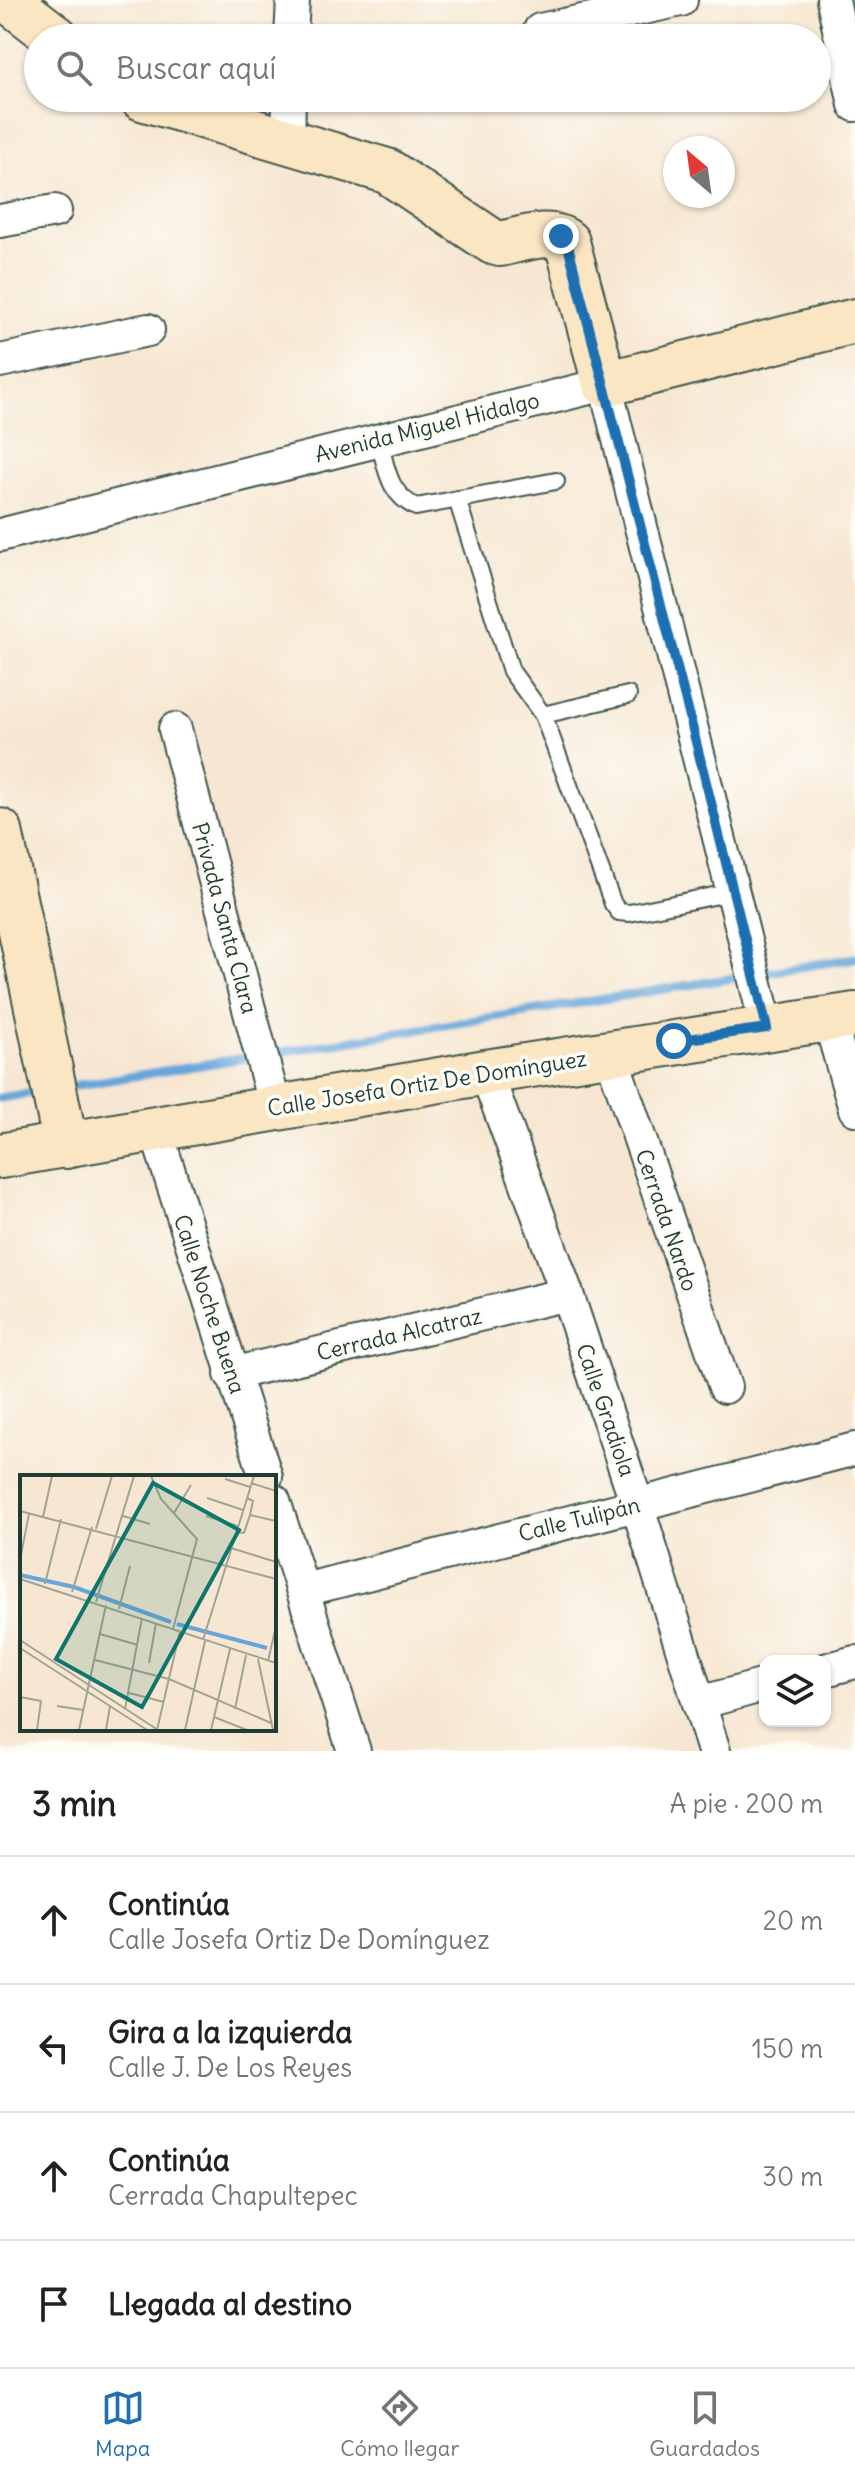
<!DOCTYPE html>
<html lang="es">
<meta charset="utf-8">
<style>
body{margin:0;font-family:Delius,sans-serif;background:#f2f2f2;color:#202124}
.controls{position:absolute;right:24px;bottom:24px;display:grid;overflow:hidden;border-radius:16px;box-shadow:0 2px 6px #0004}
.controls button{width:72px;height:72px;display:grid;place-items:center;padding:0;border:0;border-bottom:2px solid #e0e0e0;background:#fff;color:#202124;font:40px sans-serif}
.compass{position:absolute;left:663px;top:136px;width:72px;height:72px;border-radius:50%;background:#fff;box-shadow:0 2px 6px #0004;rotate:331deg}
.stop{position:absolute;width:24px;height:24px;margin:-18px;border:6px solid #1f6fb2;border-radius:50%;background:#fff}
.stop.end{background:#1f6fb2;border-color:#fff;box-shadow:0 2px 8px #0008}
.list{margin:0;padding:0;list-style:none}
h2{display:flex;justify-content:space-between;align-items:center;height:104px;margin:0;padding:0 32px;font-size:34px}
h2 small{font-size:26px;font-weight:400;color:#757577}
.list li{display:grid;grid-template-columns:52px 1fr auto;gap:24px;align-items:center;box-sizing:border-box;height:128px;padding:0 32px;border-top:2px solid #e0e0e0}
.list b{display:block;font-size:30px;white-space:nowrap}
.list p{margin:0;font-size:26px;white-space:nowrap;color:#757577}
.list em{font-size:26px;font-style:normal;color:#757577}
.icon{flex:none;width:44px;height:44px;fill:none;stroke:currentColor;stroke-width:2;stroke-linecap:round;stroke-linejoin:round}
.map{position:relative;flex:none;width:855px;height:1751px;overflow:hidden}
.search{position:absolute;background:#fff;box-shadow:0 2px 6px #0004;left:24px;right:24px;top:24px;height:88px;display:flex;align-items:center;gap:20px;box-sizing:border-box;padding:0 28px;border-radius:44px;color:#757577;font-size:30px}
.sheet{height:616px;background:#fff}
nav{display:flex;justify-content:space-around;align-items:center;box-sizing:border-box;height:112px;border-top:2px solid #e0e0e0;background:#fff;font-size:22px;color:#757577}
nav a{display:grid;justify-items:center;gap:4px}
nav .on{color:#1f6fb2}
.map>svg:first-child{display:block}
</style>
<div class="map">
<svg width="855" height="1751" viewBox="0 0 855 1751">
<rect width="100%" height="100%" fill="#fdfcf7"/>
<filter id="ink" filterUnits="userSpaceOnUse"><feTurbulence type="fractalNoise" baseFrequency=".0125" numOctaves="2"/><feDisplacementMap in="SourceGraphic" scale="16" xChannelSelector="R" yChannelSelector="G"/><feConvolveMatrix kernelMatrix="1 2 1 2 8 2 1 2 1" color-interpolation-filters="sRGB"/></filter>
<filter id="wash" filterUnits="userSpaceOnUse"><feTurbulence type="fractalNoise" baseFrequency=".006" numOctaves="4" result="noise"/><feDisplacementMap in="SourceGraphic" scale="32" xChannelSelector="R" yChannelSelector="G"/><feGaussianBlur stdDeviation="1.8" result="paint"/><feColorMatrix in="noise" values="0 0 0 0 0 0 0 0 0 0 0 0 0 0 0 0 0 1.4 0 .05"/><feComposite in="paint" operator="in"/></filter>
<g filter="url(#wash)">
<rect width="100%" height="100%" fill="#f7e7d2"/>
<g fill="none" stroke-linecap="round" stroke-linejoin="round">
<g stroke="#67a6d9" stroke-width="9">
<polyline points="66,1087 855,958"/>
<polyline points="0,1098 44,1091"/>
</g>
</g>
</g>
<g filter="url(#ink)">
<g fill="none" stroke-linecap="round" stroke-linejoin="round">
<g stroke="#3f564c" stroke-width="20">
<g id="lane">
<path d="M378,438C387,467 387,493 416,507L556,481"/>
<polyline points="457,499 511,671 543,715 613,904 619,912 629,913 733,892"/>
<polyline points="543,715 628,695"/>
</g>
</g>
<g stroke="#3f564c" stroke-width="36">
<g id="street">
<polyline points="833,0 855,105"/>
<polyline points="540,30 681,0"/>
<polyline points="291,38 293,0"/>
<polyline points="288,144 289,98"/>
<polyline points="0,221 55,211"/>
<polyline points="0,361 148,330"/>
<polyline points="0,535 605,384 767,1028"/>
<polyline points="175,729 275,1107"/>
<polyline points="829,1018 855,1109"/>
<polyline points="610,1052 725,1387"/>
<polyline points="486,1072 567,1294 637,1504 714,1751"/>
<polyline points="156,1131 266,1477"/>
<polyline points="231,1374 567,1294"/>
<polyline points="274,1501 354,1751"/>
<polyline points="304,1590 855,1449"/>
<polyline points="825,1670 855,1662"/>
<polyline points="699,1703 765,1685"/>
</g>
</g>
<g stroke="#3f564c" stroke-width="48">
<g id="secondary">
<polyline points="8,0 57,38"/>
<path d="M142,98L387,171L493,242L500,244C520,240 551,228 567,242L605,384L855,321"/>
<polyline points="0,831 66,1146"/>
<polyline points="0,1156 486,1072 855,1015"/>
</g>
</g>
<use href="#lane" stroke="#fff" stroke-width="16"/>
<use href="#street" stroke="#fff" stroke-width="32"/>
<use href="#secondary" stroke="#fbe6c4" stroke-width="44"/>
</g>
</g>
<g fill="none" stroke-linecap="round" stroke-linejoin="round" filter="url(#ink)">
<polyline stroke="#1f6fb2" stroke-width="10" points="561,236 567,242 689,714 767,1028 674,1041"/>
</g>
<g text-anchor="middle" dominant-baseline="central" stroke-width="7" stroke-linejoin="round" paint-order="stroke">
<g font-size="22" fill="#1f3d34" stroke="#fdfcf7">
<text transform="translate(427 427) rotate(-14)">Avenida Miguel Hidalgo</text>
<text transform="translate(225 918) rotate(75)">Privada Santa Clara</text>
<text transform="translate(427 1083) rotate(-9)">Calle Josefa Ortiz De Domínguez</text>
<text transform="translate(667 1220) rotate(71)">Cerrada Nardo</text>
<text transform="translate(210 1304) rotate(72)">Calle Noche Buena</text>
<text transform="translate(399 1334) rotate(-13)">Cerrada Alcatraz</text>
<text transform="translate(606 1410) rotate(71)">Calle Gradiola</text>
<text transform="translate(579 1519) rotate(-14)">Calle Tulipán</text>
</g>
</g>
<g transform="translate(20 1475)">
<rect width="256" height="256" fill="#f7e7d2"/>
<path fill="none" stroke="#67a6d9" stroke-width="4" d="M0,100L54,112L151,147M157,149L247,173"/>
<path fill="none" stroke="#a1a393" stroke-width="2" d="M131,1L141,24L177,64L153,154M205,4L230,12M231,8L256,16M187,23L223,35M0,36L256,104M154,38L171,10M230,40L256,46M103,41L130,49M186,41L218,51M23,42L32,1M76,54L92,1M216,57L224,58L230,40L233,26L227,23M211,73L256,87M0,85L9,39M0,104L256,188M25,109L41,44M52,117L72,52M76,127L114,1M99,134L110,91M80,159L118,170M0,165L138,255M183,165L234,1M0,173L127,255M238,184L253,255M75,185L149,204L251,248M248,186L256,151M129,188L136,148M109,218L144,227M0,222L21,226L17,255M37,231L63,235M105,234L122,143M215,234L226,180M194,242L227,255M59,255L86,130M86,255L90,231M137,255L160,156M165,255L185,166M191,255L210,174"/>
<path fill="#0f766e" fill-opacity="0.15" stroke="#0f766e" stroke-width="4" d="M133,8L219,55L122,232L36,184Z"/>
<rect width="256" height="256" fill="none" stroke="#1f3d34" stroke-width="4"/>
</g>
</svg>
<div class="controls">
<button><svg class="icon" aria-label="layers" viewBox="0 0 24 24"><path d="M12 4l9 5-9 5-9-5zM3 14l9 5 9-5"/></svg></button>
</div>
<svg class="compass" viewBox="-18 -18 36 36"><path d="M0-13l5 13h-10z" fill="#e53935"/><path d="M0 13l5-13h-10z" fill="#757577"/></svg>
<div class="stop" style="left:674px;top:1041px"></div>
<div class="stop end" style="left:561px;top:236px"></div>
<div class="search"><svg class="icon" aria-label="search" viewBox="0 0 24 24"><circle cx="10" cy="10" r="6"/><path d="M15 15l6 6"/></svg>Buscar aquí</div>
</div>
<section class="sheet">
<h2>3 min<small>A pie · 200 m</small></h2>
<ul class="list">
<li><svg class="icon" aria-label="ahead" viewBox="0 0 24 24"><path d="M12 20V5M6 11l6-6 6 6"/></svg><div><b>Continúa</b><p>Calle Josefa Ortiz De Domínguez</p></div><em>20 m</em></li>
<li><svg class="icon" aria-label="left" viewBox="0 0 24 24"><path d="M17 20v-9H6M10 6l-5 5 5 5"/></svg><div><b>Gira a la izquierda</b><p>Calle J. De Los Reyes</p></div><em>150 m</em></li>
<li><svg class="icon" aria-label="ahead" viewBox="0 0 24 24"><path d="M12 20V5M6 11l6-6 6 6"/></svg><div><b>Continúa</b><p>Cerrada Chapultepec</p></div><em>30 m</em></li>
<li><svg class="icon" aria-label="arrive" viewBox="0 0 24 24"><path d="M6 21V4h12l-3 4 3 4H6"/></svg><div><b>Llegada al destino</b></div></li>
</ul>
</section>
<nav>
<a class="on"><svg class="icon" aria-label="map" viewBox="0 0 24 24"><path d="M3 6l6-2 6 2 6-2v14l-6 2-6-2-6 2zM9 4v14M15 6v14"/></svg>Mapa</a>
<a><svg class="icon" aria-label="directions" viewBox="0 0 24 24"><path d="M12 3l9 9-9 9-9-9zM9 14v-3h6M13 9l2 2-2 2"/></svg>Cómo llegar</a>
<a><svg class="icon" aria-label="saved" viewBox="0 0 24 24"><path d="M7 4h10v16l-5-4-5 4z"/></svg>Guardados</a>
</nav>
